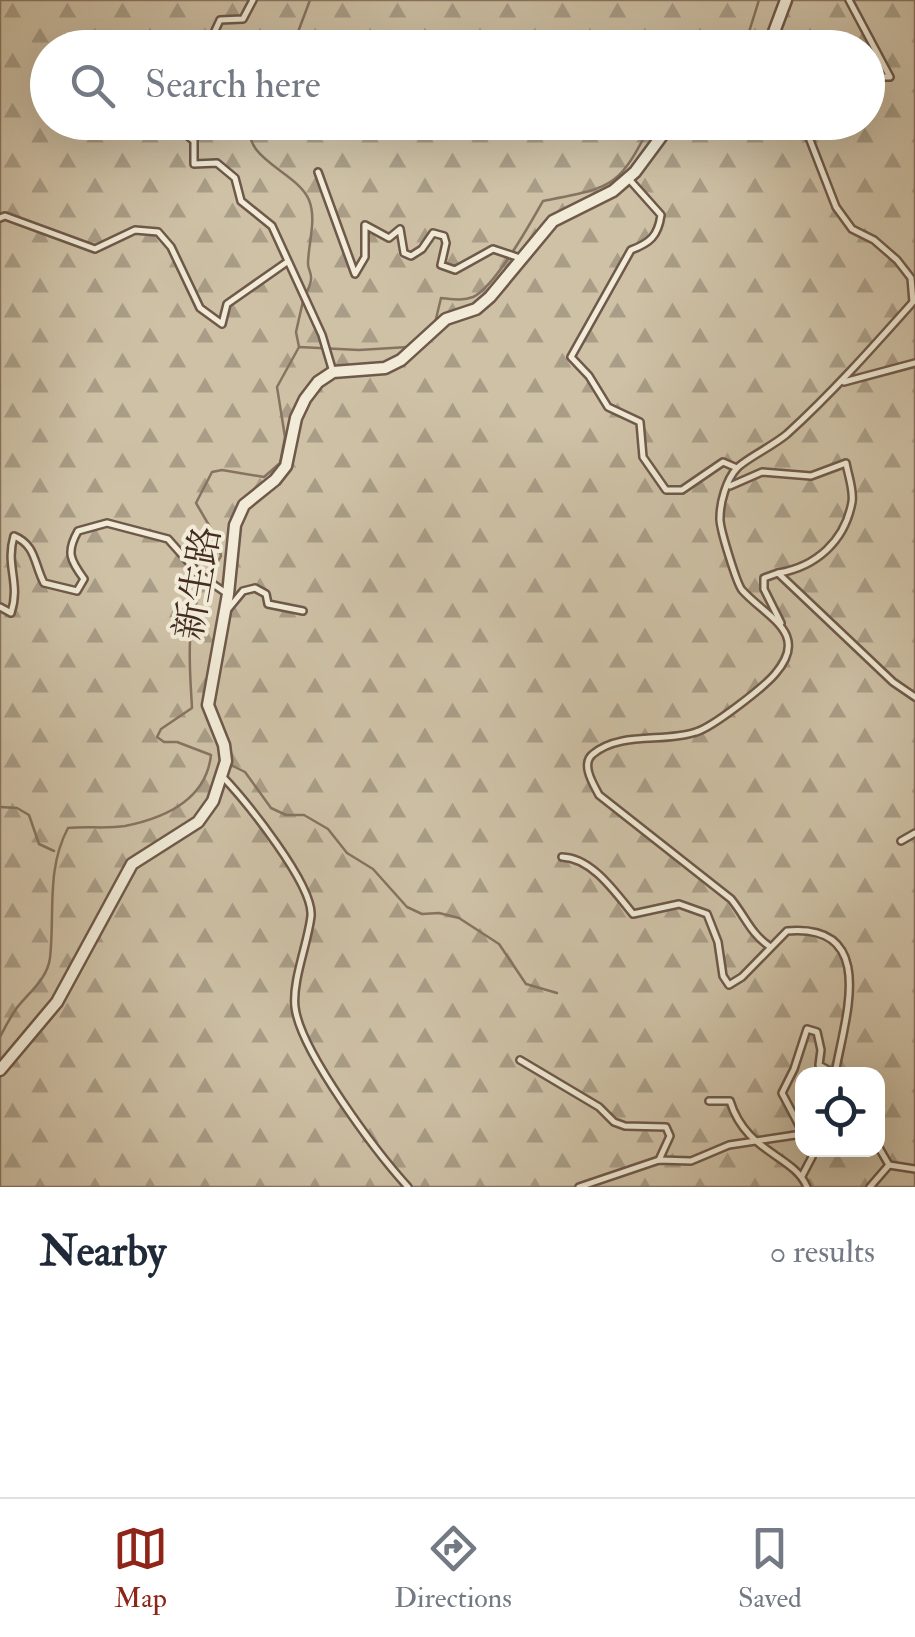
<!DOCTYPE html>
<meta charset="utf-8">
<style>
body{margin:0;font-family:"IM FELL Double Pica","Noto Serif TC",serif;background:#f6f6f7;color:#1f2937}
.controls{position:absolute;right:30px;bottom:30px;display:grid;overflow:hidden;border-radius:20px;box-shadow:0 10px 40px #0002}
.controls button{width:90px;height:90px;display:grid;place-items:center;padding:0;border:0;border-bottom:2px solid #e0e1e3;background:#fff;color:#1f2937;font:50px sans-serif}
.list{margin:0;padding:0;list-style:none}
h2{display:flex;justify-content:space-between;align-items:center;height:130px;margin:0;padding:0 40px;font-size:42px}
h2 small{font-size:32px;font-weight:400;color:#747a83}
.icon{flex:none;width:55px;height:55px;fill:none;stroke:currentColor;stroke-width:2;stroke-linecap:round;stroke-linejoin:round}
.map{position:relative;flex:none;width:915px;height:1187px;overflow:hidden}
.search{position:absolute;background:#fff;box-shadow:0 10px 40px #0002;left:30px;right:30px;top:30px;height:110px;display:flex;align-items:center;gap:25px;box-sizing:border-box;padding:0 35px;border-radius:55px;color:#747a83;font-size:38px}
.sheet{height:310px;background:#fff}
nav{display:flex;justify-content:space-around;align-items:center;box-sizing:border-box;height:140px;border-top:2px solid #e0e1e3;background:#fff;font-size:28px;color:#747a83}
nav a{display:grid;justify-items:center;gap:5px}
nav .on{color:#8f2418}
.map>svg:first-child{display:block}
</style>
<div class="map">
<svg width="915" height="1187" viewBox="0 0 915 1187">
<defs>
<pattern id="forest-firs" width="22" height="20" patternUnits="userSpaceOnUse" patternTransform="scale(2.5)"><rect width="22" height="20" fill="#cec1a6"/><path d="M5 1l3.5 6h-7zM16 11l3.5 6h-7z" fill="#a99d87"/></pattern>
</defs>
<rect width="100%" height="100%" fill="#eae0c1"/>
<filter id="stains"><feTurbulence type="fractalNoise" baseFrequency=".002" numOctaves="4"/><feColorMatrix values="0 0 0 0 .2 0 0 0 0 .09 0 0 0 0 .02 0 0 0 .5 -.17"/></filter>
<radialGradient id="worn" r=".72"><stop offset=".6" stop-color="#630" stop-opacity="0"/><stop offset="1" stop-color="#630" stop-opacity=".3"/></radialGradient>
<path fill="url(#forest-firs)" stroke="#897664" stroke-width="2.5" fill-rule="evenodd" d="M0,0H915V1187H0ZM48,48H868V122H48ZM802,1074H878V1150H802Z"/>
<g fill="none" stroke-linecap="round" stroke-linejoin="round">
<g stroke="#867361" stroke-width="2.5">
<polyline points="292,48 310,0"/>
<polyline points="744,48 759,0"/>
<path d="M251,122C240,159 297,171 309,200C317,220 308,244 308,264C308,269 312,274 311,279C311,284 308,289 306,294"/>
<path d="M435,323L441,298C452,299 463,301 473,297C495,287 530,224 543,201C614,187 618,189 652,122"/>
<polyline points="299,347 296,332 303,301"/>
<polyline points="231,765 245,772 271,808 286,815 304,815 328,829 347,853 373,869 407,907 422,914 439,913 459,918 499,944 526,984 557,993"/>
<polyline points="0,807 17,808 29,815 39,844 54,851"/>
<path d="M0,1037C5,1027 10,1018 16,1009C28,993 47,980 50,958C55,914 46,869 68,828C87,826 107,829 125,826C165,818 206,800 211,755L177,742H164L157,737L161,729L192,708C190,669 185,627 201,590C206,578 215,567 221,556L217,539L196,503L212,472L222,470L264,477L280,463L285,437L277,387L299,347L359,350L408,347"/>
</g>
<g stroke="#6e594a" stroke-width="10">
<g id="service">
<polyline points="849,0 890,77 868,77"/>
<polyline points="207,48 220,20 243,19 253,0"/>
<polyline points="171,122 194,141 194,164 217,163 235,178 241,201 272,226 322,335 333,372"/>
<polyline points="318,172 355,274 365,257 365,225 389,238 400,229 404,253 411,256 422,249 433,233 444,236 446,243 441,265 455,270 493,249 520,258"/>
<path d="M628,178L661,215C658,236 650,243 631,250L571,357L589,376L608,407L640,422L643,457L666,490H682L723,462L737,468"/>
<polyline points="0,218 5,216 95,249 135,230 158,232 171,247 200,308 222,324 227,304 287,262"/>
<polyline points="844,382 915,363"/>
<path d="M730,486L762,472L811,476L846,463C848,475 854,490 852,502C845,541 816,567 778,573L893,682L915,697"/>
<polyline points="778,573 764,578 764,589 781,623"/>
<path d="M0,607L11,613C21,583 5,566 14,536C36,545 34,564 44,583L77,591L84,579C70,560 66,552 78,531L107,523L168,539L200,575L226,593"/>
<polyline points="229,608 243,591 255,588 266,594 268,604 303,611"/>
<path d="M222,776C245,800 314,885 311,916C308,943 292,981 295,1007C300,1051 377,1153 408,1187"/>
<polyline points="901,841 915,833"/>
<path d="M562,857C592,858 615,892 633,914L679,904L707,914L718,942L723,976L729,985L742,977L787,931C880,923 844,1020 835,1074"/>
<path d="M769,946C751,934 745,916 731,899L599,795C594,785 580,764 593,754C621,731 664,743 696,732C713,727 764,687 775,674C811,633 766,617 742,590C737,584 719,527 720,518C720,503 726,480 737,468C747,458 773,446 787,434C832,393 872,348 913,302L911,278L897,260L874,240L852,229L836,207L803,122"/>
<polyline points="520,1060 599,1107 614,1122 625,1126 666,1127 670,1136 659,1160"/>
<path d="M709,1101H730C746,1153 794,1155 807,1187"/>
<polyline points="802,1131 782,1093 794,1069 807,1029 817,1032 821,1050 819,1065 835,1074"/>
<polyline points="878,1146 889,1165"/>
<polyline points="802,1176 812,1157 810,1150"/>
<polyline points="579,1187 659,1160 691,1161 729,1145 802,1134"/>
<polyline points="870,1187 889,1165 915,1169"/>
</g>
</g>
<g stroke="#6e594a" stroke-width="15">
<g id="minor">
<polyline points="768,48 786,0"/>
<polyline points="0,1070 57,1002 132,864 198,822 213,801 226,761 224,745 208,705 228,594 235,525 244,505 275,480 286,466 296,418 305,399 318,382 333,372 385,368 401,360 446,319 476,309 490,297 553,221 613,191 635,172 672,122"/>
</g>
</g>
<use href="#service" stroke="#f1ebd7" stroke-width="5"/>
<use href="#minor" stroke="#f1ebd7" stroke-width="10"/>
</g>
<g text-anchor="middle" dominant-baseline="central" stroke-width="8" stroke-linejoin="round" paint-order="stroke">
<g font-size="38" fill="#442c23" stroke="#f1ebd7">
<text transform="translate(198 583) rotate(-80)">新生路</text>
</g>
</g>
<rect width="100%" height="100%" filter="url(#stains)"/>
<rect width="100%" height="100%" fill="url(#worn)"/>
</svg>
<div class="controls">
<button><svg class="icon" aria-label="locate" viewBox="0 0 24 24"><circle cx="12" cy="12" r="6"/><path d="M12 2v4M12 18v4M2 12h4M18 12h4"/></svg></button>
</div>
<div class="search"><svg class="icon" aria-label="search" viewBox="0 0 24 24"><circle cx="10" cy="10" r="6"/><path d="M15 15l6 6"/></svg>Search here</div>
</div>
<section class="sheet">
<h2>Nearby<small>0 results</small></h2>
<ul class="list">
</ul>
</section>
<nav>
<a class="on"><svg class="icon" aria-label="map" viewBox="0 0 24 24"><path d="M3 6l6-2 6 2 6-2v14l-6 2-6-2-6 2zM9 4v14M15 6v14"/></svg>Map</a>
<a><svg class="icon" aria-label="directions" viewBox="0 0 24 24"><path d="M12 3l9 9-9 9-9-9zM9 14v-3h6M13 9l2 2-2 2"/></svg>Directions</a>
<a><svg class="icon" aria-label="saved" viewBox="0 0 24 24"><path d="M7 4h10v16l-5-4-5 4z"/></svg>Saved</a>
</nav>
